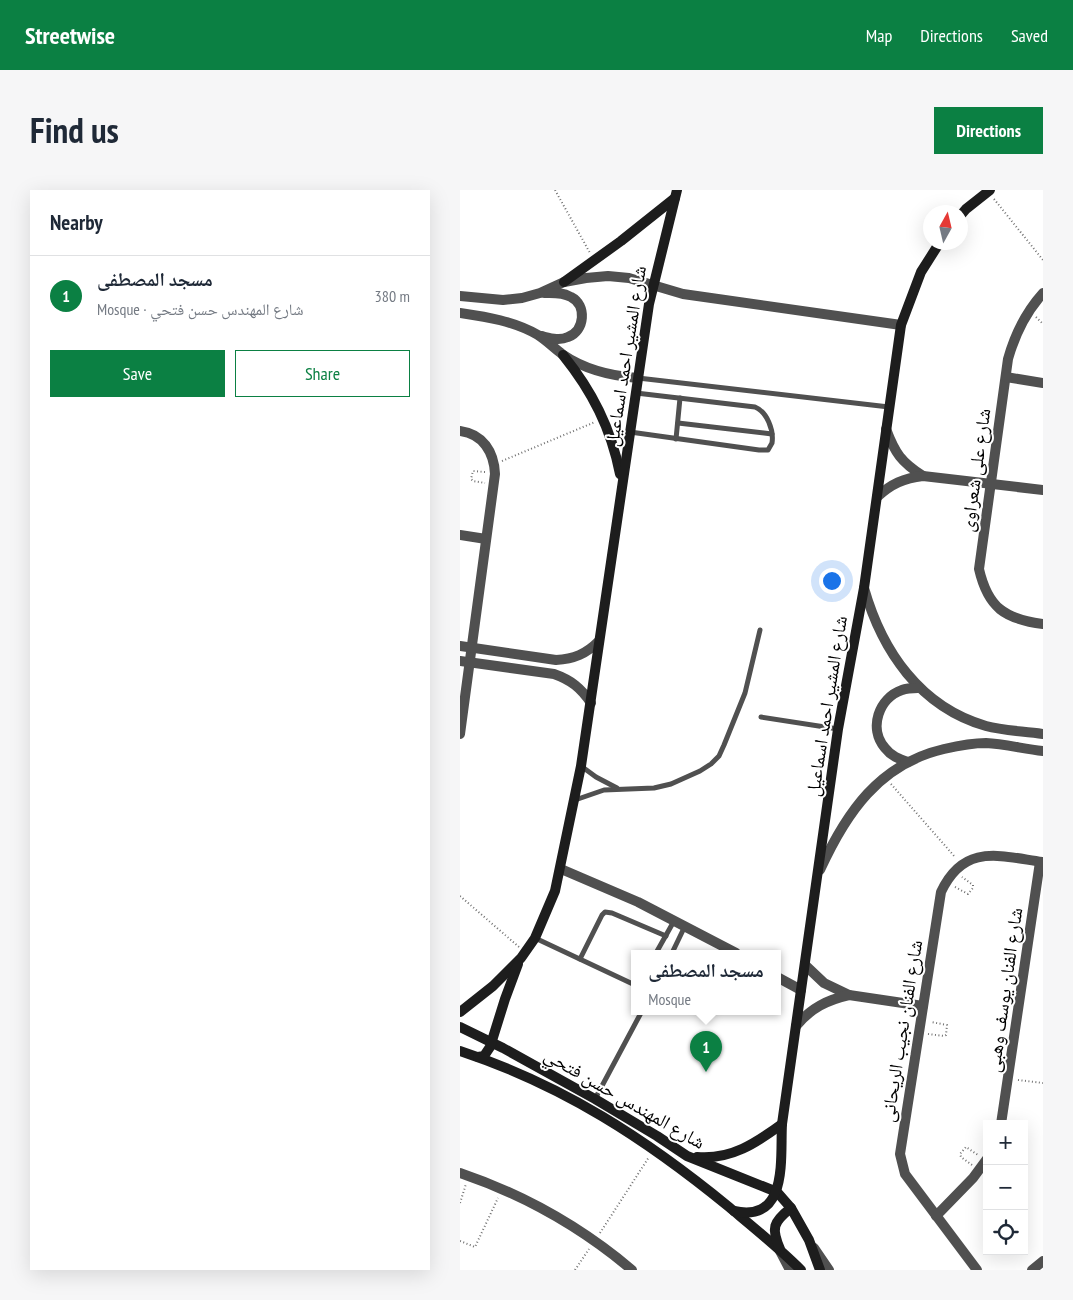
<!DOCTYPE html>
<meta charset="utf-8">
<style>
body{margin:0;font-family:"PT Sans Narrow","Noto Naskh Arabic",sans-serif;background:#f6f6f7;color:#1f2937}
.controls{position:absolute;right:15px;bottom:15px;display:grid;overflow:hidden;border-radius:0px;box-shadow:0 5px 20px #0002}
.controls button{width:45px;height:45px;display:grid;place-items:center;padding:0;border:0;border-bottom:1px solid #e0e1e3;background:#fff;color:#1f2937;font:25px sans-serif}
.compass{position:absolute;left:463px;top:15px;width:45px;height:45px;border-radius:50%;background:#fff;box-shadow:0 5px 20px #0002;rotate:8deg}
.you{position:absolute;left:371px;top:390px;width:18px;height:18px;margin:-12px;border:4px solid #fff;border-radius:50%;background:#1a73e8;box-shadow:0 0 0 8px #1a73e833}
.badge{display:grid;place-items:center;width:32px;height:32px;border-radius:50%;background:#0b8043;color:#fff;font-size:16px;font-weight:700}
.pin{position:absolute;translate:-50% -41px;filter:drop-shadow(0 1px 2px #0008)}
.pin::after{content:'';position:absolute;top:26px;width:18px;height:15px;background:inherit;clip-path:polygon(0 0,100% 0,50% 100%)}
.popup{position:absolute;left:171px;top:760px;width:150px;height:65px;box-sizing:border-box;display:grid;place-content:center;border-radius:0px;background:#fff;filter:drop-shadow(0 1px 4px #0005);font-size:16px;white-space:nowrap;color:#747a83}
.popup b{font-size:19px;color:#1f2937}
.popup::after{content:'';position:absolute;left:50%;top:100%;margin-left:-10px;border:10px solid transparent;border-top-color:#fff}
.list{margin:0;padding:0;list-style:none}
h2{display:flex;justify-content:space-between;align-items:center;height:65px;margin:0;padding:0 20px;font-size:21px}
h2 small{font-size:16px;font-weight:400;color:#747a83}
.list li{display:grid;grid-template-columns:32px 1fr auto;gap:15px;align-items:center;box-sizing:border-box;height:80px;padding:0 20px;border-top:1px solid #e0e1e3}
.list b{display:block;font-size:19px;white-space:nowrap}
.list p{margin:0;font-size:16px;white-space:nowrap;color:#747a83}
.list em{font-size:16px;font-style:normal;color:#747a83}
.actions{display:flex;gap:10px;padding:15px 20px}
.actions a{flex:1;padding:11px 0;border:1px solid #0b8043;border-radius:0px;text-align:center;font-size:18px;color:#0b8043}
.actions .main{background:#0b8043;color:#fff}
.icon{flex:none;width:28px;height:28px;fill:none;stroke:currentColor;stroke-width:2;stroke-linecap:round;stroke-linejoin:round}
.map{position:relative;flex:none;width:583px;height:1080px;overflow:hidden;border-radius:0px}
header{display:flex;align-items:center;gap:30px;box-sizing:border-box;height:70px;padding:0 25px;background:#0b8043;color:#fff}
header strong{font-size:24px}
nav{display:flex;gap:28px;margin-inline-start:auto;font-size:18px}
.intro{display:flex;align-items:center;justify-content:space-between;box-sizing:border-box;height:120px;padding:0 30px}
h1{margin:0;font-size:35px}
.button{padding:12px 22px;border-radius:0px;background:#0b8043;color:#fff;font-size:18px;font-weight:700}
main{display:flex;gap:30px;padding:0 30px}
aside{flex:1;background:#fff;border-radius:0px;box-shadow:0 5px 20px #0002}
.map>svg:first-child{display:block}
</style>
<header>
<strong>Streetwise</strong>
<nav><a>Map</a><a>Directions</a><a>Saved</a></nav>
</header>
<div class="intro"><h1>Find us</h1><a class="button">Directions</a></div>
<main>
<aside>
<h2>Nearby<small></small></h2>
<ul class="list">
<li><span class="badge">1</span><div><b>مسجد المصطفى</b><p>Mosque · شارع المهندس حسن فتحي</p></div><em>380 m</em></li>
</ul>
<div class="actions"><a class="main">Save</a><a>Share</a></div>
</aside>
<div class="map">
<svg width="583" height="1080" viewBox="0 0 583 1080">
<rect width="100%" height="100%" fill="#fff"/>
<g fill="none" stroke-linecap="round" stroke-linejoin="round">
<g stroke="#727272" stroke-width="2" stroke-dasharray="1 2.5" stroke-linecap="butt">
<polyline points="95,0 130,63"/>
<polyline points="534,9 583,70"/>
<polyline points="576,127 583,134"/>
<polyline points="42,271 135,232"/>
<polyline points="25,282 13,281 11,289 13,291 25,293"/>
<polyline points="431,594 495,667"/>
<polyline points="495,697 508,704 513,698 513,695 502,687"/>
<polyline points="0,706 59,757"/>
<polyline points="468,844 484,846 486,845 487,835 471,832"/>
<polyline points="558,890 583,893"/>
<polyline points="512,975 501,967 500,964 506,957 518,965"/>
<polyline points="0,1013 6,994"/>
<polyline points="140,1043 189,967"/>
<polyline points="0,1051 15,1057 38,1008"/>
<polyline points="115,1080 129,1059"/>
</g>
<g stroke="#505050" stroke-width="5">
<polyline points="178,188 429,217"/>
<polyline points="218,233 312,244"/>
<path d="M170,242L299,260H308L312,253C314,240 307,222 295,217L176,203"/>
<polyline points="216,249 220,208"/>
<polyline points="301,527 378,539"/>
<polyline points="121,576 136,587 157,598"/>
<polyline points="115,610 144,600 194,598 211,594 240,581 251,574 259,566 264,555 285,503 300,440"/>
<polyline points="75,748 175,795"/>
<polyline points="196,763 214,731"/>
<polyline points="212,763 225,736"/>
<polyline points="120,769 142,725 145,722 152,723 206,746"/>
<polyline points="135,909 182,821"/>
</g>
<g stroke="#505050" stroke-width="10">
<path d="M583,103C565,123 555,144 548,169L519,379C528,418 545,429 583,434"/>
<polyline points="546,187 583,193"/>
<path d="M426,239C435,263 441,272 463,286"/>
<path d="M0,241C23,244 34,262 35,284L0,544"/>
<path d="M417,307C431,294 444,288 463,286L583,300"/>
<polyline points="0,345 26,349"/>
<polyline points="101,679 178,712 276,763"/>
<polyline points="345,775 364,793 389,805 463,816"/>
<polyline points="317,787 341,800"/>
<path d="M336,836C351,818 367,810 389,805"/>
<polyline points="541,934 580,672"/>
<path d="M0,983C62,1004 121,1037 172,1080"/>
<polyline points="476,1026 513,988 527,969"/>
<path d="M517,1080L445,984L440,964L481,702C504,653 539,666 583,672"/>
<polyline points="572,1080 583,1071"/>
</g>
<g stroke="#505050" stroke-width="10">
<polyline points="0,106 43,110 62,108 80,103 104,92 126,88 148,86 169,88 223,104 441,135"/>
<path d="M0,123C27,127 54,131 78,145C86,150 94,158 102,164C125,180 151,186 178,188"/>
<path d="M81,146C90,148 99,151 108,147C125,141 127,115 111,107C102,102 93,103 84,103"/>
<path d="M404,398C422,461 460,517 526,536C544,541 564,541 583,544"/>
<path d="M0,456L96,470C114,469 126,464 139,451"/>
<path d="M0,471L94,484C111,490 121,498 131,513"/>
<path d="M448,572C439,569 431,566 425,558C408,538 419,508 442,500C447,498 453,498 458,498"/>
<path d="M360,680C386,623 419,574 484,559C497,556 512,553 526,553C545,554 564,559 583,561"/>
<polyline points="354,1058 369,1080"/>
<polyline points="320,1061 330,1080"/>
</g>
<g stroke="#1d1d1d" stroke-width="10">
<polyline points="500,26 506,19 530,0"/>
<polyline points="104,92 161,51 215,8"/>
<path d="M103,165C132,201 151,238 160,284"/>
<polyline points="0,822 33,796 61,768 75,748 95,701 121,576 189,114 217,0"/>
<polyline points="0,837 43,858 135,909 197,946 227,966 317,1002 331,1018 349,1050 360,1080"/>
<path d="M0,861C103,895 186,949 269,1017C293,1037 318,1057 341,1080"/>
<polyline points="18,867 24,866 30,857 45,809 58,774"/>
<path d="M237,967C271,970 296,953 322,934"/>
<path d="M274,1021C329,1033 320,968 322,934L378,539L404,398L441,135L461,82L480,52"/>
<path d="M320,1059C311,1038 313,1032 331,1018"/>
</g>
</g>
<g text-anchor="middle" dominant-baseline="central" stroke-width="4" stroke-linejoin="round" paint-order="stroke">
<g font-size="19" fill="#000" stroke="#fff">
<text transform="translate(165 166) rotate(-81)">شارع المشير احمد اسماعيل</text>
<text transform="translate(515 280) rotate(-82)">شارع على شعراوى</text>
<text transform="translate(366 516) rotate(-81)">شارع المشير احمد اسماعيل</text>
<text transform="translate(544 800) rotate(-82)">شارع الفنان يوسف وهبى</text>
<text transform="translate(441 841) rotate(-81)">شارع الفنان نجيب الريحانى</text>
<text transform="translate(165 908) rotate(30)">شارع المهندس حسن فتحي</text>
</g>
</g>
</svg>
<div class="controls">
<button>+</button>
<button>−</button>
<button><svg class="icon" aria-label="locate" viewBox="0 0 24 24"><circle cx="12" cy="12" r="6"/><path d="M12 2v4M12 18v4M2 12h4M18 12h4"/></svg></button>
</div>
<svg class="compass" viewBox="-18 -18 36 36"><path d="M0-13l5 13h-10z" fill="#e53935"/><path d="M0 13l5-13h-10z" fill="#747a83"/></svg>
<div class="you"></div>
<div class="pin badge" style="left:246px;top:882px">1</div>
<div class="popup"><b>مسجد المصطفى</b>Mosque</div>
</div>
</main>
